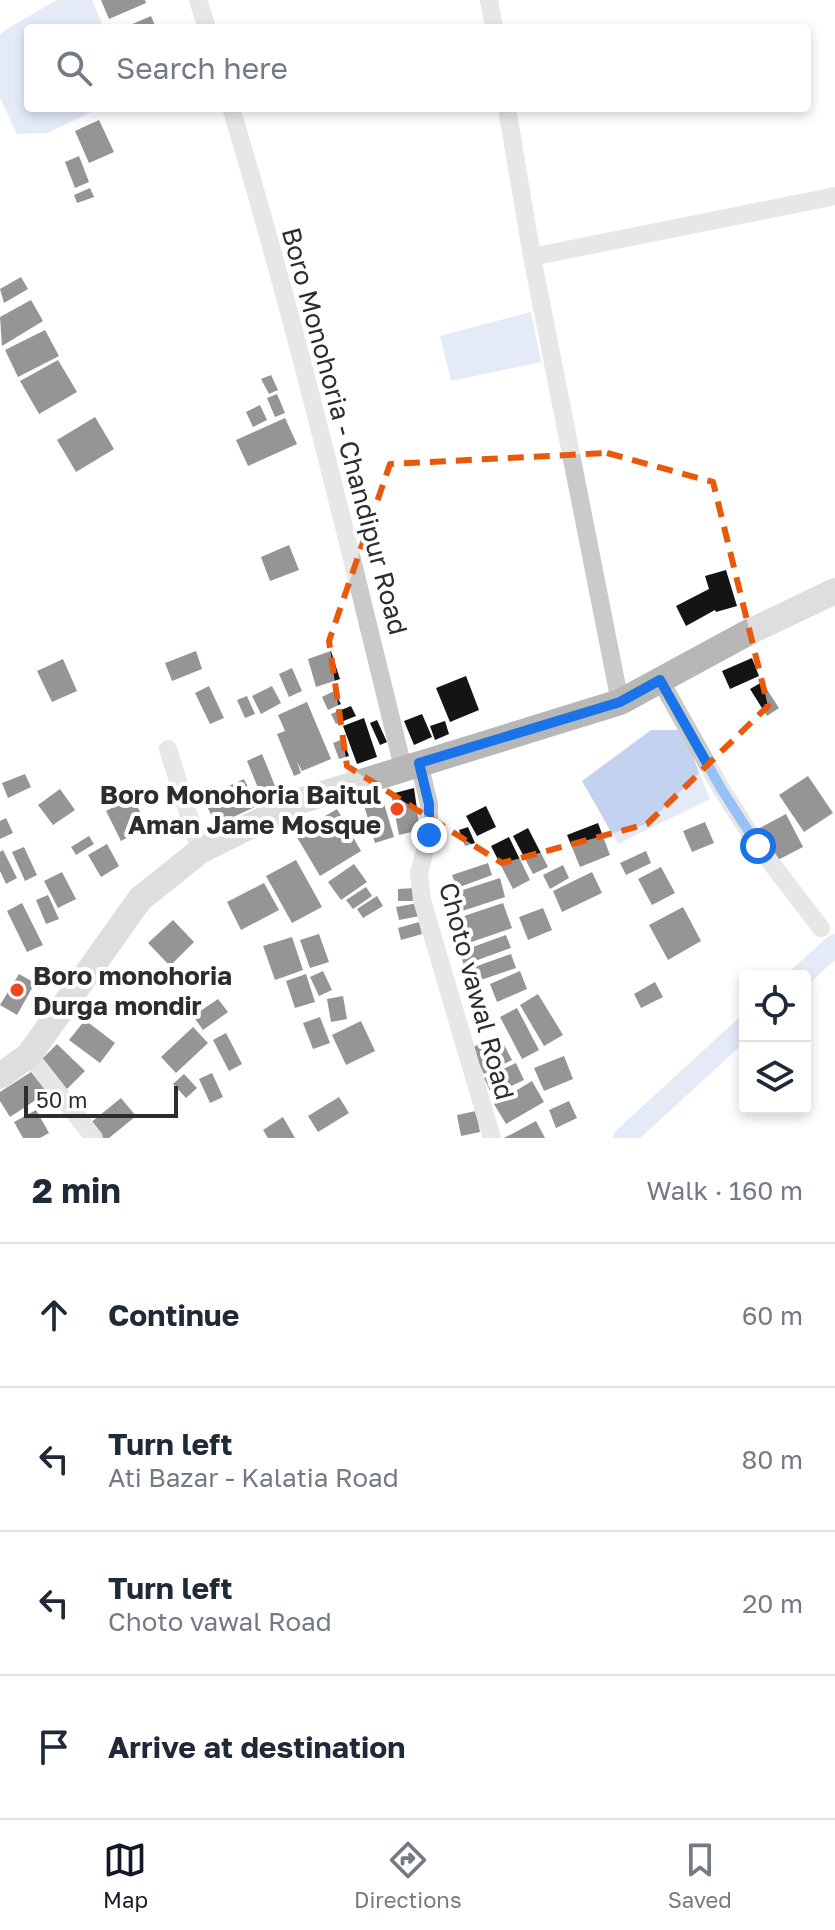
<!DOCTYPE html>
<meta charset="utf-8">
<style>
body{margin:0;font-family:"Golos Text",sans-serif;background:#f2f2f3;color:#1f2937}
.controls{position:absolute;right:24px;bottom:24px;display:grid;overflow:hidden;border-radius:8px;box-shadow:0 4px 12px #0003}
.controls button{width:72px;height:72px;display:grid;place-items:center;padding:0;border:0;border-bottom:2px solid #e0e1e3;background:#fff;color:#1f2937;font:40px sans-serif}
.scale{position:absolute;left:24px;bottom:20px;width:154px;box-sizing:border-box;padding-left:8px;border:4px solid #2d2d2d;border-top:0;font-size:22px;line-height:28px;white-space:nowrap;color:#2d2d2d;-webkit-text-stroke:6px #fff;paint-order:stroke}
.stop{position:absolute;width:24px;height:24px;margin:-18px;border:6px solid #1a73e8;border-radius:50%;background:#fff}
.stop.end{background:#1a73e8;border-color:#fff;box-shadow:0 2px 8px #0008}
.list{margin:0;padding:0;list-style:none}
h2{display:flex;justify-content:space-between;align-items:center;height:104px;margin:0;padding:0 32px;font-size:34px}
h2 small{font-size:26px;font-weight:400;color:#747a83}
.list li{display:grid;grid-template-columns:52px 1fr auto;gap:24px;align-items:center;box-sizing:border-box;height:144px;padding:0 32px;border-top:2px solid #e0e1e3}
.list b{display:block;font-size:30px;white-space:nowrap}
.list p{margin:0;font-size:26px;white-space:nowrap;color:#747a83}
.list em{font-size:26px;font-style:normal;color:#747a83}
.icon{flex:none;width:44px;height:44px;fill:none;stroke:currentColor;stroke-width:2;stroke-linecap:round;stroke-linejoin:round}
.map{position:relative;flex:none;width:835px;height:1138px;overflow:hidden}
.search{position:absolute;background:#fff;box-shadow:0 4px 12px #0003;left:24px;right:24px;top:24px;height:88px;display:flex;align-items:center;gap:20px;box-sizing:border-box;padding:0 28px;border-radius:8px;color:#747a83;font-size:30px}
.sheet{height:680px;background:#fff}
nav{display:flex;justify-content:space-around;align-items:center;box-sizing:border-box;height:112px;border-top:2px solid #e0e1e3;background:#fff;font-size:22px;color:#747a83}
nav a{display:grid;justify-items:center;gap:4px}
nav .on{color:#111827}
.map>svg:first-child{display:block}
</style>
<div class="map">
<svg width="835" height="1138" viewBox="0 0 835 1138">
<rect width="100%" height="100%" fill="#fff"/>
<g fill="#c3d2ee">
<polygon points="57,0 92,0 104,28 28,28 28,108 99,108 48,133 17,134 0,98 0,35 5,30"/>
<polygon points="531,312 541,362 451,381 440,336"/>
<polygon points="651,730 682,730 710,799 618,844 582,781"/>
</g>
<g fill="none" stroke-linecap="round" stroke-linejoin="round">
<g stroke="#c3d2ee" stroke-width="22">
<polyline points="801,976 835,945"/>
<polyline points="624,1138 745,1027"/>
</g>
</g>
<g fill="#141414">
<polygon points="101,0 145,0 146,3 109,19"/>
<polygon points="151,16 156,28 123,28"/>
<polygon points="99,120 114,152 89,163 75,131"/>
<polygon points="79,156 89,182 75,188 65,162"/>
<polygon points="90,188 94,197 77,203 74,195"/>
<polygon points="21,277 28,289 4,303 0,289"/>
<polygon points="31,300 43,321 2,346 0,317"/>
<polygon points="45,330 59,356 18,377 5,350"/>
<polygon points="58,360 77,392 39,414 20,381"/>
<polygon points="271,375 278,390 269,394 261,379"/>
<polygon points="277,394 285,413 275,417 267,398"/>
<polygon points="260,405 267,420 253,427 246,412"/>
<polygon points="95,417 114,449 76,472 57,440"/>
<polygon points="285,418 297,444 248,466 236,440"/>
<polygon points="289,545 299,570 270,581 261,557"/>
<polygon points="726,570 737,606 716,612 715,610 686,626 676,606 709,589 705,576"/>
<polygon points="196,651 202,669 172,681 165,663"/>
<polygon points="331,651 340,679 316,687 308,659"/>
<polygon points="752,658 759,676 730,689 722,671"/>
<polygon points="63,659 77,691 52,702 37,671"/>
<polygon points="292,668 302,691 289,697 279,674"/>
<polygon points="466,676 479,710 450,722 436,688"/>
<polygon points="762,682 779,708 767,716 750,689"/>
<polygon points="209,686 224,718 210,724 195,693"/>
<polygon points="272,686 281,703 261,714 252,696"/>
<polygon points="334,691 341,704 328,710 322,697"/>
<polygon points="247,696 255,714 245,718 237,700"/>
<polygon points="307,702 331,759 302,771 297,762 301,773 294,776 277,734 285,731 278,715"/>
<polygon points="351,706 356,716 336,724 331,714"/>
<polygon points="422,714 432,737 414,745 404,721"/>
<polygon points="364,718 377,757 357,764 343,726"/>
<polygon points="377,720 387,742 380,745 370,723"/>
<polygon points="445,721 449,734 435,740 430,726"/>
<polygon points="343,739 349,756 339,759 333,743"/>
<polygon points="262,754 280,798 265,805 247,761"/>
<polygon points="25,774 31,787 8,798 2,783"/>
<polygon points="808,776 833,813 804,832 779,795"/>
<polygon points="244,779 257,806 216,825 203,798"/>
<polygon points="414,788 420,830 399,835 391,794"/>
<polygon points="60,789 75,810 53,825 38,805"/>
<polygon points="132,797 148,826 121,841 106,811"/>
<polygon points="382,797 394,837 375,843 363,802"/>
<polygon points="486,806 496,827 477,836 466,816"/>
<polygon points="337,809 361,851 320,876 295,834"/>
<polygon points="786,814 803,847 774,862 756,830"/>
<polygon points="6,818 13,833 0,839 0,821"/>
<polygon points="705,822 714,843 692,852 683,831"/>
<polygon points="598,823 610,855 580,867 567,835"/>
<polygon points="468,827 475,843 465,846 459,830"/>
<polygon points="528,828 548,867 533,874 513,836"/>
<polygon points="89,836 94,844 76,855 71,847"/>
<polygon points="509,837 530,880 513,889 491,846"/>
<polygon points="107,844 119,866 101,877 88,855"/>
<polygon points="24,847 37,875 25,881 12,852"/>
<polygon points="3,850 17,878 6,884 0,871 0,852"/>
<polygon points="646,851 651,863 626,875 620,863"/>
<polygon points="296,860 322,907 292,923 266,876"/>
<polygon points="488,863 492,875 457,888 452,875"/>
<polygon points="354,864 367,882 341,900 328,882"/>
<polygon points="563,865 569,878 550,889 543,875"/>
<polygon points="661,867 675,893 652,905 638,879"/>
<polygon points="62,872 76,899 58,908 44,881"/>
<polygon points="592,872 602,893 562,912 553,891"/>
<polygon points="500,878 505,897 450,915 444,896"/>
<polygon points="264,883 279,910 241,930 227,902"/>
<polygon points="366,887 372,896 353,909 346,900"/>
<polygon points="415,888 415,901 398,901 398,889"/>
<polygon points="48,895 59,919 46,924 36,900"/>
<polygon points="377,896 383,906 363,918 357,909"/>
<polygon points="22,903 43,945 27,952 7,911"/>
<polygon points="418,903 420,916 399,920 396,907"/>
<polygon points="503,903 512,928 457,947 449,921"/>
<polygon points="683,907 701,941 668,960 649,925"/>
<polygon points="543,908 552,930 528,940 519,917"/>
<polygon points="173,920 194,942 170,966 148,943"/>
<polygon points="419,922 422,934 401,940 398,928"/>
<polygon points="319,934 329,962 310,968 300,940"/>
<polygon points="506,935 511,948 464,965 459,952"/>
<polygon points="292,937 303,970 275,980 263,946"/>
<polygon points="511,954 516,968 472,983 466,970"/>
<polygon points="323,971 332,990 319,996 310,977"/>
<polygon points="520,971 527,989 497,1002 490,984"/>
<polygon points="19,974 35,983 17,1015 0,1005"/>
<polygon points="306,974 315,1002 295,1008 286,981"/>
<polygon points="655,982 663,997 641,1008 634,994"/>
<polygon points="538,994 563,1035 544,1046 520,1005"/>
<polygon points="343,996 347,1019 331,1022 327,999"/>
<polygon points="218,999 228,1012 203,1030 193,1016"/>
<polygon points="517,1008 539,1050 522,1059 500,1017"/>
<polygon points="320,1017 330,1043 313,1049 303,1023"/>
<polygon points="85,1020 115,1043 100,1063 69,1040"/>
<polygon points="361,1021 375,1051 346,1065 332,1035"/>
<polygon points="193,1027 208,1043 176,1073 161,1057"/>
<polygon points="226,1033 242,1064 229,1071 213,1040"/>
<polygon points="499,1035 512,1060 484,1074 471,1048"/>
<polygon points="57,1044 85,1071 66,1090 38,1063"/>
<polygon points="564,1056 573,1079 544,1091 534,1068"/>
<polygon points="516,1063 524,1080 492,1095 484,1078"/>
<polygon points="34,1070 48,1092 10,1117 0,1101 0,1092"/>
<polygon points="212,1073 223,1097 210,1103 199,1079"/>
<polygon points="184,1074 197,1088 186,1098 173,1084"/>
<polygon points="532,1081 544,1102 506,1124 494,1104"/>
<polygon points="339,1097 349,1113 318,1132 308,1116"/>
<polygon points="121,1098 136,1116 109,1138 100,1138 89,1124"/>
<polygon points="569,1101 577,1118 556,1128 549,1110"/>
<polygon points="36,1110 49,1133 40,1138 23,1138 14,1122"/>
<polygon points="476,1111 480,1132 461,1136 457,1115"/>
<polygon points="283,1117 295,1138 268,1138 263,1130"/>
<polygon points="536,1121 545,1138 504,1138"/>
</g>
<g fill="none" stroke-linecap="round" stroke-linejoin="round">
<g stroke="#cacaca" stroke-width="18">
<polyline points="198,0 207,28"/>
<polyline points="489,0 494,28"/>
<path d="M231,108C297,326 349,547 403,768"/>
<polyline points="507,108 532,257 620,702"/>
<polyline points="532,257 835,196"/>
<polyline points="660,680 722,790 758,846 821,928"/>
<polyline points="168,749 200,851"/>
<polyline points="419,763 429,804 429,835 419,873 422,900 492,1138"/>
<polyline points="29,1055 94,1138"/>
</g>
<polyline stroke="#b7b7b7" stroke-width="26" points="0,1076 29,1055 140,899 200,851 300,801 620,702 749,632 835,591"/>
</g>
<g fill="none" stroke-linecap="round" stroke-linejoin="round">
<polyline stroke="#1a73e8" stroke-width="10" points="429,835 429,804 419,763 620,702 660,680 722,790 758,846"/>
</g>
<path d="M0 0H835V1138H0ZM607,453L713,482L768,706L647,824L502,863L347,766L329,641L390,464Z" fill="#fff" fill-opacity=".55" fill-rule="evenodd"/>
<path fill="none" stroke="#e8590c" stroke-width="6" stroke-dasharray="16 10" stroke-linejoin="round" d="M607,453L713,482L768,706L647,824L502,863L347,766L329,641L390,464Z"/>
<g fill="#f4441e" stroke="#fff" stroke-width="3">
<circle cx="397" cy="809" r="8"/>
<circle cx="17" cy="990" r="8"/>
</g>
<g text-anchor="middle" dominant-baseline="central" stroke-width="8" stroke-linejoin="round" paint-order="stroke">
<g font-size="26" fill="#2d2d2d" stroke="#fff">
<text transform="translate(345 431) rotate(75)">Boro Monohoria - Chandipur Road</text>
<text transform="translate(477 991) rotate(75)">Choto vawal Road</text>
</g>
<g font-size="26" font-weight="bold" fill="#2d2d2d" stroke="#fff" text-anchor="end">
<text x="381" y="794">Boro Monohoria Baitul<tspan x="381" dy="30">Aman Jame Mosque</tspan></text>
<text x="33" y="975" text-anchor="start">Boro monohoria<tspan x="33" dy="30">Durga mondir</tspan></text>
</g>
</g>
</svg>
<div class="controls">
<button><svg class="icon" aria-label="locate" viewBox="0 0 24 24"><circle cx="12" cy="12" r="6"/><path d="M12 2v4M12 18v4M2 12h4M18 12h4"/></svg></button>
<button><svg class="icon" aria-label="layers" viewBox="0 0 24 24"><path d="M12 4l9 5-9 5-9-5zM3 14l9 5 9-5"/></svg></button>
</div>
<div class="scale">50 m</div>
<div class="stop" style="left:758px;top:846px"></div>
<div class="stop end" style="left:429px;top:835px"></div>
<div class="search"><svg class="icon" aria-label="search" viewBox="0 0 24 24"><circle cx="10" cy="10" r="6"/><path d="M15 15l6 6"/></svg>Search here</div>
</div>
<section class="sheet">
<h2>2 min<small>Walk · 160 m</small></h2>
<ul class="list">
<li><svg class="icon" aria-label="ahead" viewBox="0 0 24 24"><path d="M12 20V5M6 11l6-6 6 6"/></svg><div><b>Continue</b></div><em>60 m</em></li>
<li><svg class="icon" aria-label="left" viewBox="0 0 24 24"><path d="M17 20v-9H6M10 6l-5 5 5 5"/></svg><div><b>Turn left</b><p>Ati Bazar - Kalatia Road</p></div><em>80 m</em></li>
<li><svg class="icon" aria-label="left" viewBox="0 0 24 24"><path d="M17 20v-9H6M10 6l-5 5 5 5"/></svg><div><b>Turn left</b><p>Choto vawal Road</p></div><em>20 m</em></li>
<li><svg class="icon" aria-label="arrive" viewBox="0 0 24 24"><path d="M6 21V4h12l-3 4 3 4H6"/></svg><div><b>Arrive at destination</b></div></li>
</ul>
</section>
<nav>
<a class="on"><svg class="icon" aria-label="map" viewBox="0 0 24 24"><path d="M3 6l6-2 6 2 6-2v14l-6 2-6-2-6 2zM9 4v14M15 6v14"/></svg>Map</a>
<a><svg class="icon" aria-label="directions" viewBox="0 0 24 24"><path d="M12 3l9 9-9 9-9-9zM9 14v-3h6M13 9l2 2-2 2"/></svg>Directions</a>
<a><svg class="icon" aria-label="saved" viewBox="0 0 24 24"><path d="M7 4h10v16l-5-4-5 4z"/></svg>Saved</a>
</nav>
